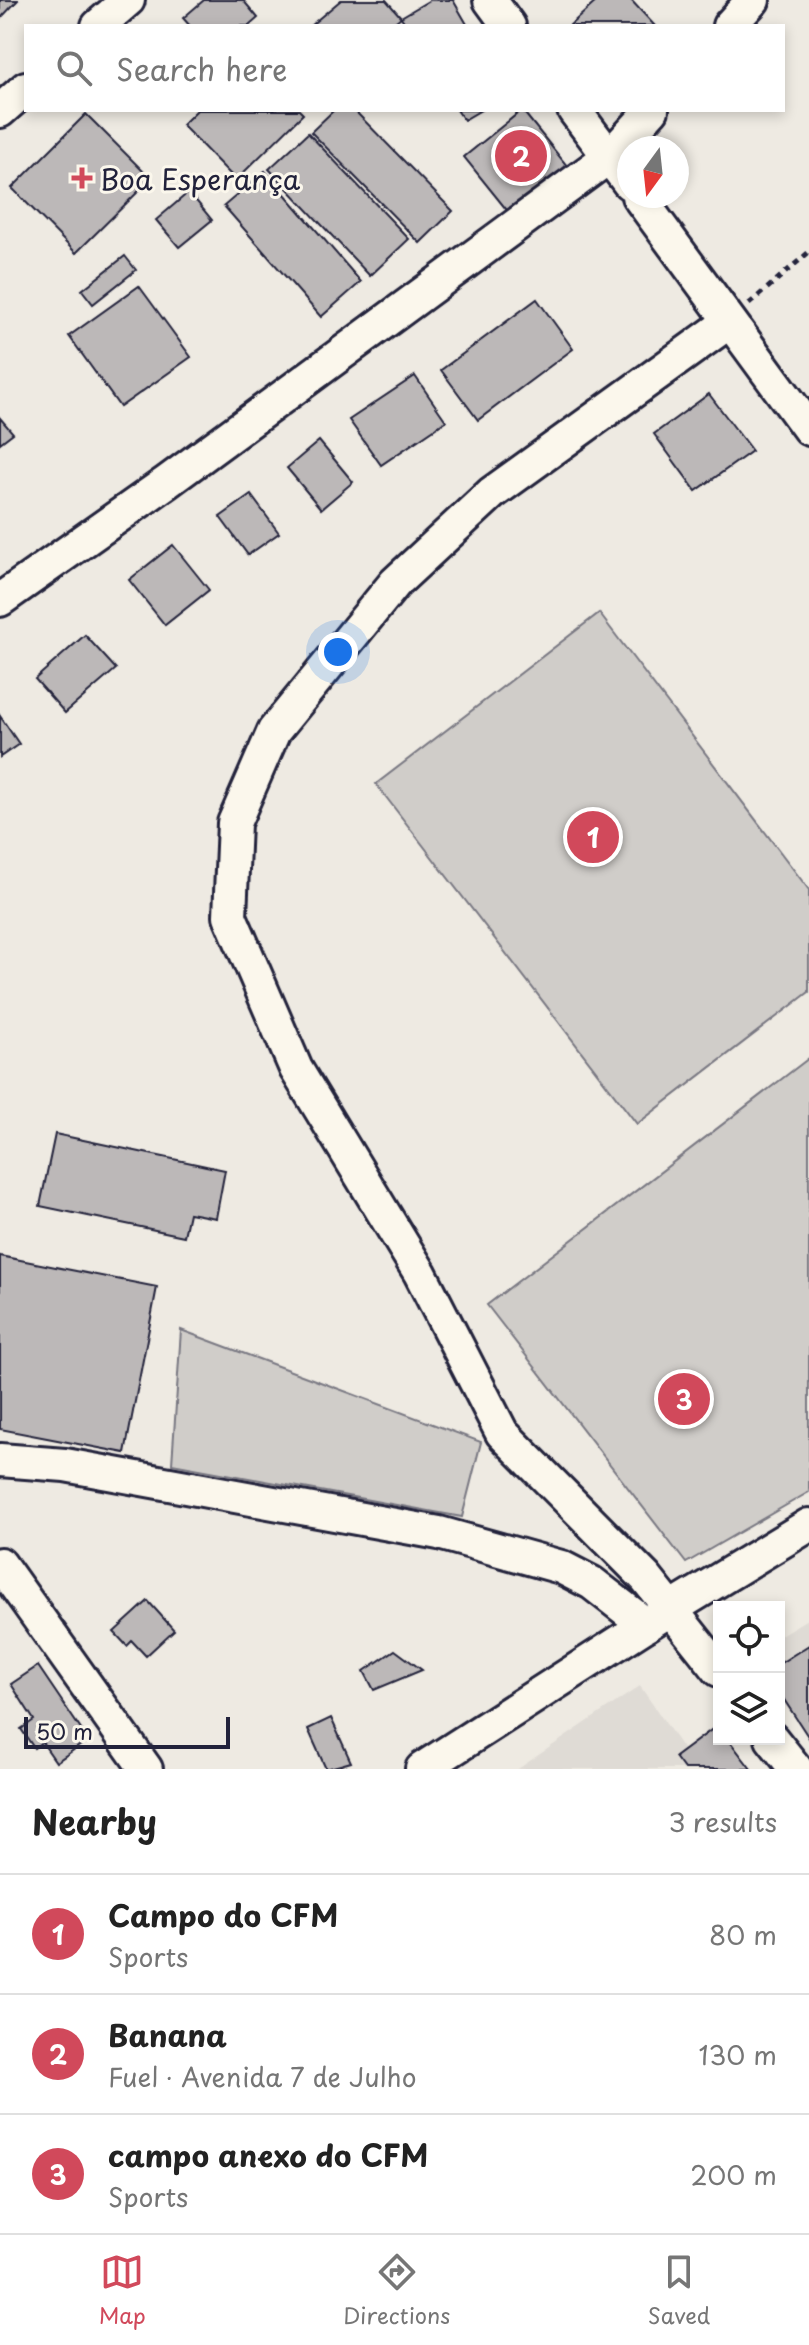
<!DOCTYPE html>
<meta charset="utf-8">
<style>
body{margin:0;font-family:"Playpen Sans",sans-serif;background:#f6f6f6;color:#222}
.controls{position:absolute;right:24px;bottom:24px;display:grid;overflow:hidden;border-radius:0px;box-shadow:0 4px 12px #0003}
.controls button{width:72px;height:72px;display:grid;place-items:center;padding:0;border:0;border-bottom:2px solid #e0e0e0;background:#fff;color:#222;font:40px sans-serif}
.compass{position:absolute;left:617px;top:136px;width:72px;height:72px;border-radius:50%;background:#fff;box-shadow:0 4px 12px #0003;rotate:195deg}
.scale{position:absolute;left:24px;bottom:20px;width:206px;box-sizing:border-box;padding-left:8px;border:4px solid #22223b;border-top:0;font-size:22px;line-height:28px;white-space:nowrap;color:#22223b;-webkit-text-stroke:6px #fbf7ec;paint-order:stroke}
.you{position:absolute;left:338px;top:652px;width:28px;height:28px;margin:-20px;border:6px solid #fff;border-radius:50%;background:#1a73e8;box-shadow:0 0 0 12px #1a73e833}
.badge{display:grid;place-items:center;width:52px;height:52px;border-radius:50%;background:#d1495b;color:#fff;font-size:26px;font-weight:700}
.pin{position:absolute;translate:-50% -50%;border:4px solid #fff;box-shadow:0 2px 8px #0006}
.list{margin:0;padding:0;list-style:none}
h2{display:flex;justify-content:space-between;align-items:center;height:104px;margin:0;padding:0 32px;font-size:34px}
h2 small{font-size:26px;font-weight:400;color:#767676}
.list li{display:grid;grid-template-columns:52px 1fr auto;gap:24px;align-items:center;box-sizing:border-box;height:120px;padding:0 32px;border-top:2px solid #e0e0e0}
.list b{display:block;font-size:30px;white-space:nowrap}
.list p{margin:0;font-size:26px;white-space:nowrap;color:#767676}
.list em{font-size:26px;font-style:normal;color:#767676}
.icon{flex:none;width:44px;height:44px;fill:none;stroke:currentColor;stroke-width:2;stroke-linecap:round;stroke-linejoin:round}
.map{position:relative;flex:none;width:809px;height:1769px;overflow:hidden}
.search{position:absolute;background:#fff;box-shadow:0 4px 12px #0003;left:24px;right:24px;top:24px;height:88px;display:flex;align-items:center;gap:20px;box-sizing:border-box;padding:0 28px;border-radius:0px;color:#767676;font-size:30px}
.sheet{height:464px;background:#fff}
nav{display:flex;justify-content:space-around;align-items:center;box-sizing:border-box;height:112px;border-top:2px solid #e0e0e0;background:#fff;font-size:22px;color:#767676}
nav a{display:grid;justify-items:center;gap:4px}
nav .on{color:#d1495b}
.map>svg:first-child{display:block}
</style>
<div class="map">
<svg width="809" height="1769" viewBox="0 0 809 1769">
<rect width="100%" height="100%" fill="#eeeae2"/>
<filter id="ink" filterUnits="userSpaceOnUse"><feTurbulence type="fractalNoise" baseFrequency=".0125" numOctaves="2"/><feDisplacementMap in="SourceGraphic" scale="16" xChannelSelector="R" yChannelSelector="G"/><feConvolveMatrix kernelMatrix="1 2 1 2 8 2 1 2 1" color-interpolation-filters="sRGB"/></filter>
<g filter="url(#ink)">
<g fill="#dfdbd5">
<polygon points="809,1618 809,1734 779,1698 779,1636"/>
<polygon points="640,1686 697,1769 518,1769"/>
</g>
<g fill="#d0cdc9" stroke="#797882" stroke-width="2">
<polygon points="599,613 809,890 809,992 637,1124 376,784"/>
<polygon points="809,1058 809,1492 686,1563 487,1305"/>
<polygon points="181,1330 481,1442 462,1517 172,1464"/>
</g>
<g fill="#bcb8b8" stroke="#22223b" stroke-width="2">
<polygon points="0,0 18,0 0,19"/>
<polygon points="204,0 243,0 258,18 249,26 190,26 183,18"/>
<polygon points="341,0 386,0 401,17 390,26 310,26"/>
<polygon points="430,0 453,0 468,26 407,26 401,17"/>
<polygon points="598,0 631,0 655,26 569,26"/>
<polygon points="197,110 299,110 303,114 236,180 182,125"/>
<polygon points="334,110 354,110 453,211 420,243 311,132"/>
<polygon points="457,110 481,110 464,120"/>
<polygon points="522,110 568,167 510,214 464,157"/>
<polygon points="86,114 151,179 76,253 12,188"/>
<polygon points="308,133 409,239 370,276 269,169"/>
<polygon points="265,171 361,282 321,317 224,206"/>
<polygon points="189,192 212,220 179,247 156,220"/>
<polygon points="125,256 136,270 93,304 82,290"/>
<polygon points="139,286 191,357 120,407 69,336"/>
<polygon points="537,299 573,349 478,420 441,370"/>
<polygon points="415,376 446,421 381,465 349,420"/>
<polygon points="709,394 752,451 696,491 654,434"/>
<polygon points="0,418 13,433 0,443"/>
<polygon points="319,441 353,482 321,509 287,468"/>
<polygon points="251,495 279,533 248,555 220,517"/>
<polygon points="173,545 209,590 165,625 129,580"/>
<polygon points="85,635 116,669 65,713 35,679"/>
<polygon points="0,716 19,744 0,757"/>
<polygon points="55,1134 225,1170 216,1218 189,1213 184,1236 40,1206"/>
<polygon points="0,1256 157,1287 125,1453 0,1429"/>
<polygon points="148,1601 174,1630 146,1656 132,1641 127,1646 114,1632"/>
<polygon points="809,1645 809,1738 779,1692 779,1664"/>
<polygon points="395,1650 422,1670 374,1690 364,1671"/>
<polygon points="38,1666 88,1740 56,1762 42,1742 34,1748 21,1729 34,1720 11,1684"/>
<polygon points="331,1718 351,1762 326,1769 308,1729"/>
<polygon points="718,1725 719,1739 728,1739 751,1769 684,1769 675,1757"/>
</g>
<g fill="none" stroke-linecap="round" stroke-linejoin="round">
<g stroke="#22223b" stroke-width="38">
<g id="minor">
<polyline points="490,0 509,26"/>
<polyline points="98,26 128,0"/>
<polyline points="729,26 753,0"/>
<polyline points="574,110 629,183"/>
<polyline points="0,111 26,88"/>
<polyline points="638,196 809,429"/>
<polyline points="0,600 167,482 610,156 652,110"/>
<polyline points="0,1460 65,1465 439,1533 561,1567 592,1583 646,1625"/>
<polyline points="0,1564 146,1769"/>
<polyline points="719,1670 646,1578 502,1433 420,1273 296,1069 230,916 234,823 274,731 395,583 492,493 729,322"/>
<polyline points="772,1739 796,1769"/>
<polyline points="422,1769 671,1609 809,1525"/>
</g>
</g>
<polyline stroke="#22223b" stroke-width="5" stroke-dasharray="6 6" stroke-linecap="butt" points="749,304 809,252"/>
<use href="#minor" stroke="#fbf7ec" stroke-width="32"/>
</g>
</g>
<path fill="#d1495b" stroke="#fbf7ec" stroke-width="3" d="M78 166h8v8h8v8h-8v8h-8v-8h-8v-8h8z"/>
<g text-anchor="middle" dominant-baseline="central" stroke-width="6" stroke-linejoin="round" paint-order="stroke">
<g font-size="28" fill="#22223b" stroke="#fbf7ec" text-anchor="start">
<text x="100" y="178">Boa Esperança</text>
</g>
</g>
</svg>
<div class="controls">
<button><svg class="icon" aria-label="locate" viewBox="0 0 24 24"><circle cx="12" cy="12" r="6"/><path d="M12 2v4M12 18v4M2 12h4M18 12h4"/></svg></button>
<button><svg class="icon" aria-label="layers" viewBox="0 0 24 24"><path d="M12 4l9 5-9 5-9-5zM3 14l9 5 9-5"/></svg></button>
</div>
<svg class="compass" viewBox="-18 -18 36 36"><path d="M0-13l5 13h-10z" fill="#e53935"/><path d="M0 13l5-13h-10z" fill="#767676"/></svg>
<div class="scale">50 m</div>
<div class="you"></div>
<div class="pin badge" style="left:593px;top:837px">1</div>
<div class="pin badge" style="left:521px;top:156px">2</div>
<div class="pin badge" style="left:684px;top:1399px">3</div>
<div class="search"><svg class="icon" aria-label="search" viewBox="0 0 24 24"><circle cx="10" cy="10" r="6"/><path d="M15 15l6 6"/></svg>Search here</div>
</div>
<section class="sheet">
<h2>Nearby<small>3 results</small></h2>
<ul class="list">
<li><span class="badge">1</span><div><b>Campo do CFM</b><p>Sports</p></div><em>80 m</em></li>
<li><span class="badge">2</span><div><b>Banana</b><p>Fuel · Avenida 7 de Julho</p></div><em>130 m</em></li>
<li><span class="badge">3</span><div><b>campo anexo do CFM</b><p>Sports</p></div><em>200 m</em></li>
</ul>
</section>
<nav>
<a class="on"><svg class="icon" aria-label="map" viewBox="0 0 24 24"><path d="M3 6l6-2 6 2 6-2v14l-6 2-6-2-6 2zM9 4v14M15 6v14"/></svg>Map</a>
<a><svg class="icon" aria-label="directions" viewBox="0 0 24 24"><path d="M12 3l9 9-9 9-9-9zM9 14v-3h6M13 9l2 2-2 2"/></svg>Directions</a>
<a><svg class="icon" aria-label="saved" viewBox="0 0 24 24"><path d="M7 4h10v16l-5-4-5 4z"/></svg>Saved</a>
</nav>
